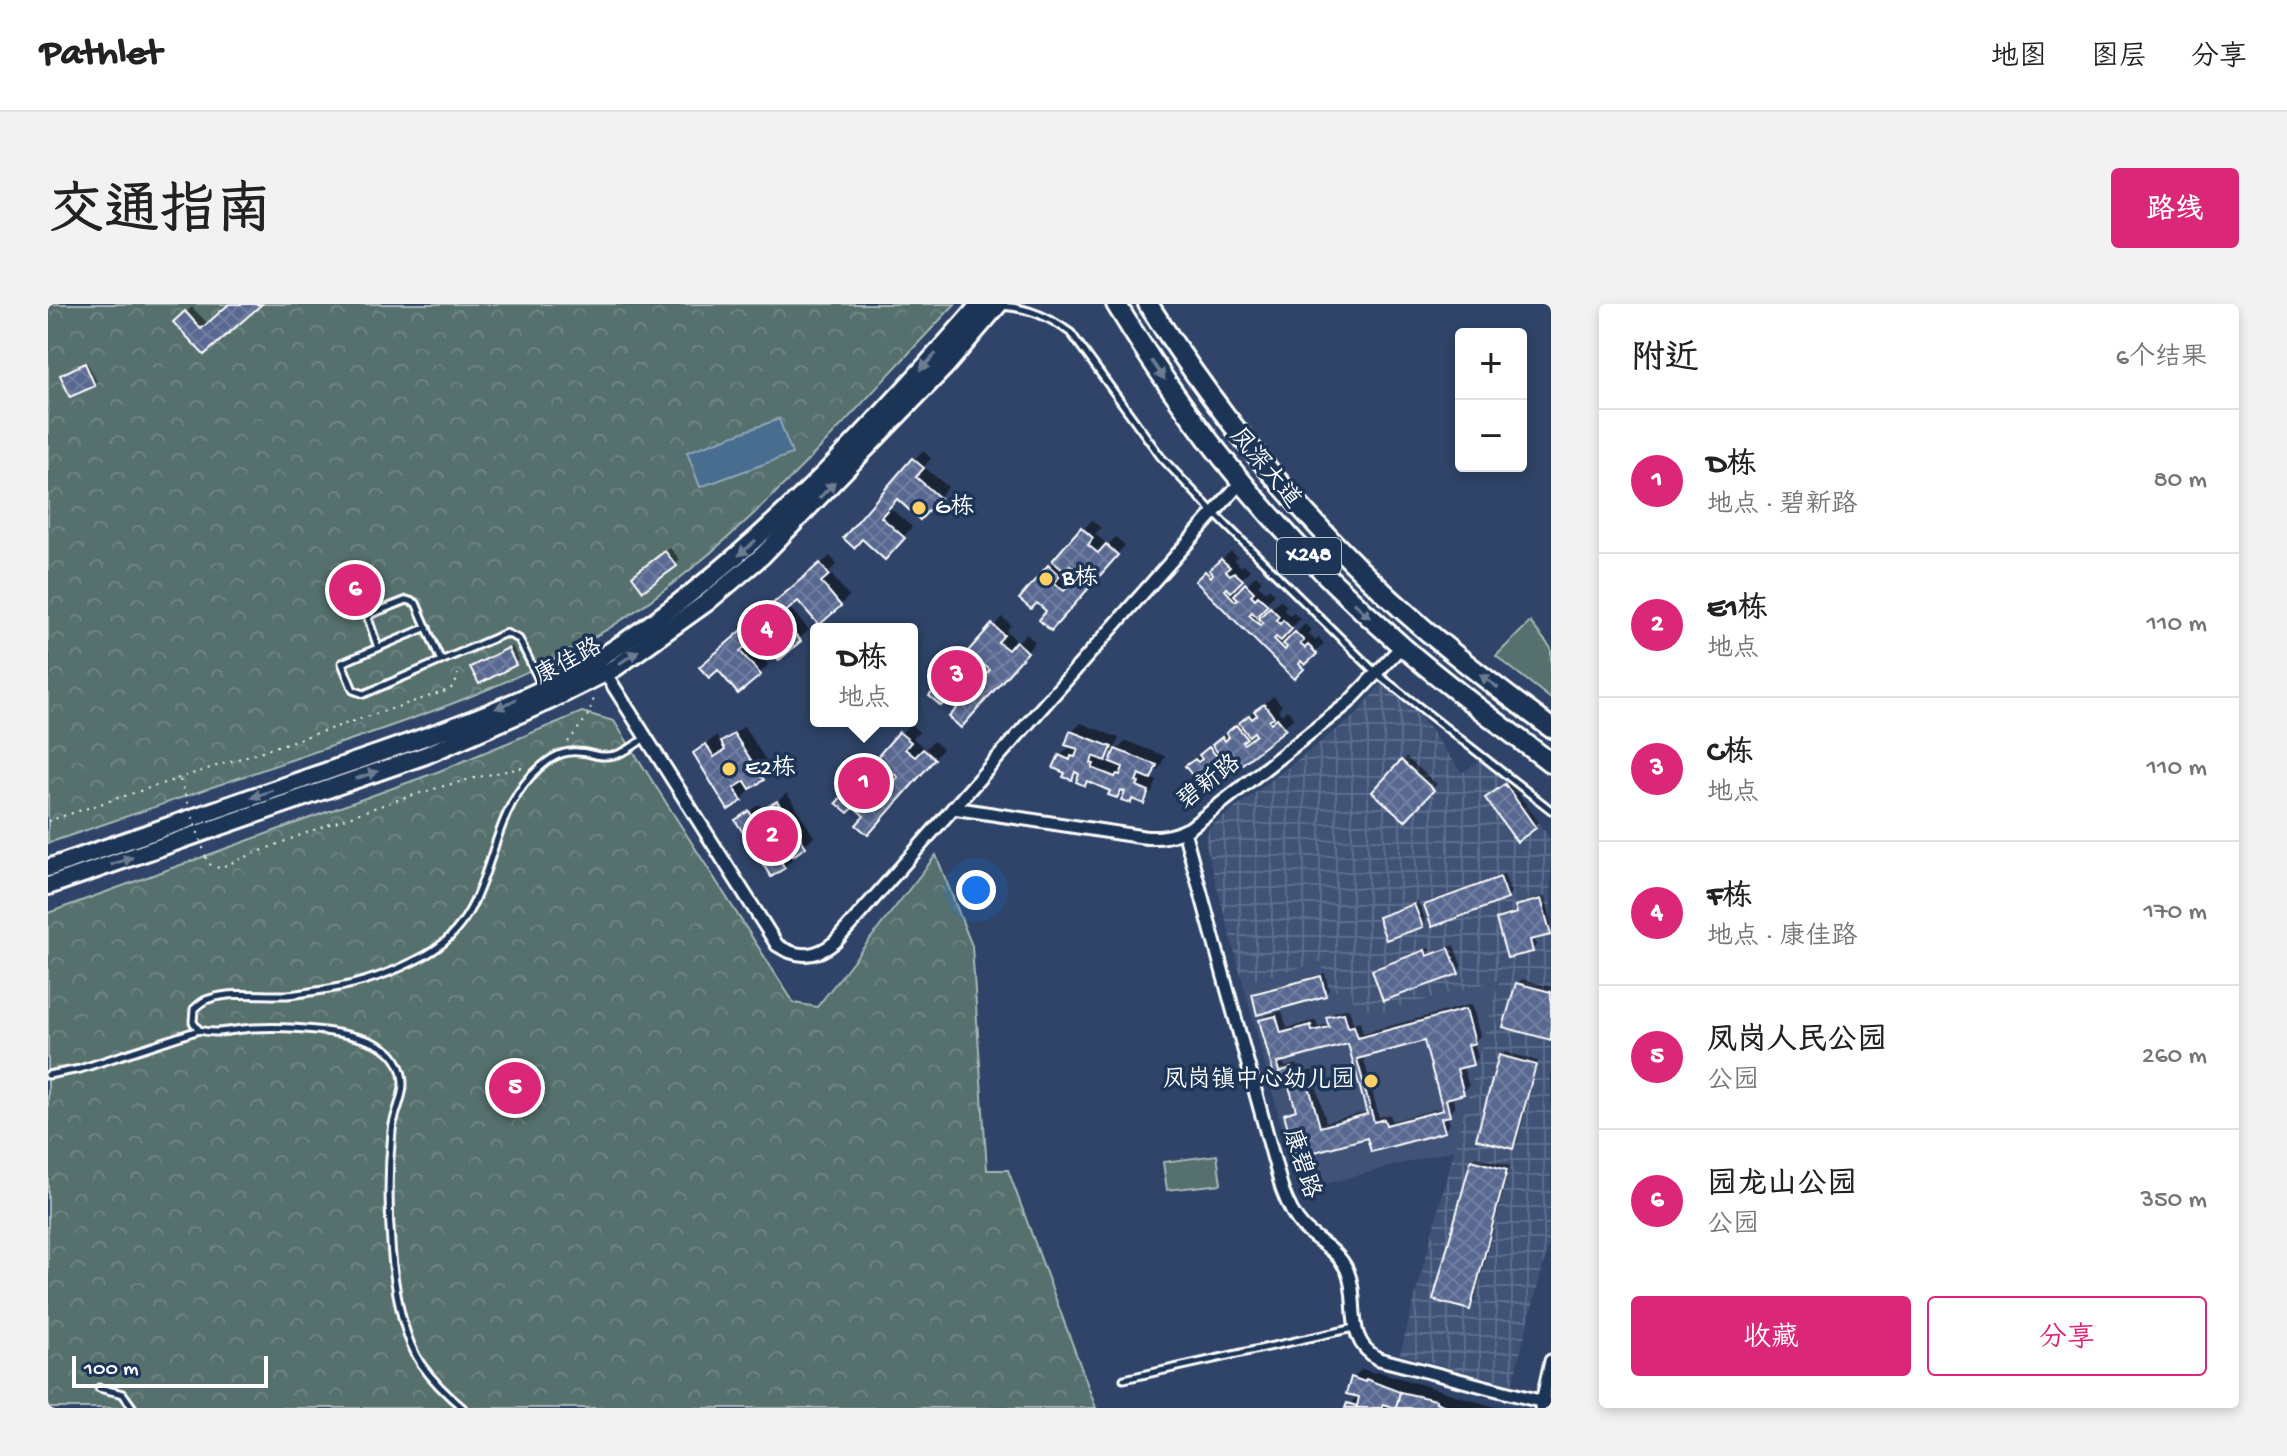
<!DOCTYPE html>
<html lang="zh">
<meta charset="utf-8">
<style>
body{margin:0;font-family:"Gochi Hand","LXGW WenKai TC",sans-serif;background:#f2f2f2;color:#222}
.controls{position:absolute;right:24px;top:24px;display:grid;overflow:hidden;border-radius:8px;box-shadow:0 4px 12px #0003}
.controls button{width:72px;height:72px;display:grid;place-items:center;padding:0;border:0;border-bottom:2px solid #e0e0e0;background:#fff;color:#222;font:40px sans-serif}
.scale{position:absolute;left:24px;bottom:20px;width:196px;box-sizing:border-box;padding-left:8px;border:4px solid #fff;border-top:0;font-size:22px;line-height:28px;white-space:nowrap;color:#fff;-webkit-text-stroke:6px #1d3557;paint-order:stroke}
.you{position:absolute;left:928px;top:586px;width:28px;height:28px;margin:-20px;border:6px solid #fff;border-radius:50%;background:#1a73e8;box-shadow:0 0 0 12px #1a73e833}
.badge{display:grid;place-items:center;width:52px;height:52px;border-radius:50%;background:#db2777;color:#fff;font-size:26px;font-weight:700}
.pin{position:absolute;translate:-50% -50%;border:4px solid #fff;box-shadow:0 2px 8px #0006}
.popup{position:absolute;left:762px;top:319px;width:108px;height:104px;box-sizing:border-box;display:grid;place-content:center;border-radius:8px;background:#fff;filter:drop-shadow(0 2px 6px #0005);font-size:26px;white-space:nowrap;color:#767676}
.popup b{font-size:30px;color:#222}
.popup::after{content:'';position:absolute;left:50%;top:100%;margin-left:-16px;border:16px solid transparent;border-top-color:#fff}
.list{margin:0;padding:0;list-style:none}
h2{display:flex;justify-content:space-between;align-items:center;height:104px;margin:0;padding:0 32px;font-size:34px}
h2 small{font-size:26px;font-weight:400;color:#767676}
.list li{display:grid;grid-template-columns:52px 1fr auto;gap:24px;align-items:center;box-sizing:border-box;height:144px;padding:0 32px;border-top:2px solid #e0e0e0}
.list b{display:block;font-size:30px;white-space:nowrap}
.list p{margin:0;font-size:26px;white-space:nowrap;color:#767676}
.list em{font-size:26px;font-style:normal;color:#767676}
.actions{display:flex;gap:16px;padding:24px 32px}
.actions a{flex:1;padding:18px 0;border:2px solid #db2777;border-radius:8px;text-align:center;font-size:28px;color:#db2777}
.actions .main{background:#db2777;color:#fff}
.map{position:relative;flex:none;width:1503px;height:1104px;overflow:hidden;border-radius:8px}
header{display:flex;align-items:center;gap:48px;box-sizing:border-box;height:112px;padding:0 40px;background:#fff;border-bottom:2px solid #e0e0e0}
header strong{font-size:38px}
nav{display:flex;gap:44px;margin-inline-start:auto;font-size:28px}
.intro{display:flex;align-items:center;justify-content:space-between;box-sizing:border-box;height:192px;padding:0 48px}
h1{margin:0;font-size:56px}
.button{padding:20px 36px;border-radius:8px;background:#db2777;color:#fff;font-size:28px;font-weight:700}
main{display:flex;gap:48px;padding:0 48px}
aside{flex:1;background:#fff;border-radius:8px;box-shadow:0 4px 12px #0003}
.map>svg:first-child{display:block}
</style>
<header>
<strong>Pathlet</strong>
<nav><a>地图</a><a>图层</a><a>分享</a></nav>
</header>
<div class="intro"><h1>交通指南</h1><a class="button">路线</a></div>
<main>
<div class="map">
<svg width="1503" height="1104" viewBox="0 0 1503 1104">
<defs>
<pattern id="industrial-grid" width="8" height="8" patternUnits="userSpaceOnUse" patternTransform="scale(2)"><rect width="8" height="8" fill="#3f5377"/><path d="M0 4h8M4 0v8" fill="none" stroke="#5c6d8b"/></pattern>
<pattern id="park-crowns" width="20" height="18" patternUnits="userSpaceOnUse" patternTransform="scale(2)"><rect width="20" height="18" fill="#55706d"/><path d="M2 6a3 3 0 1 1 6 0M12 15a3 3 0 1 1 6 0" fill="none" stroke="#6e8583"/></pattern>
<pattern id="building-cross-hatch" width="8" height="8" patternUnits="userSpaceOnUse" patternTransform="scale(2)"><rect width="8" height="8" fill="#586890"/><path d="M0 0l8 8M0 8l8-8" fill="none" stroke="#717fa1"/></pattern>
</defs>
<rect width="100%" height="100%" fill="#2f4468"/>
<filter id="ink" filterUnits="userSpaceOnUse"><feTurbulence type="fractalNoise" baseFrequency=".0125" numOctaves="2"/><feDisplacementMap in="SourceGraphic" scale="16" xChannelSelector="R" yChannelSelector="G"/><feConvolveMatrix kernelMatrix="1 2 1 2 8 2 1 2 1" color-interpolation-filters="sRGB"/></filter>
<g filter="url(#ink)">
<polygon fill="#3f5377" points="1273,658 1328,709 1451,676 1406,846 1251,887 1195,679"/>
<polygon fill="url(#industrial-grid)" points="1333,380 1371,411 1414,469 1440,450 1503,536 1503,932 1464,1080 1352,1050 1451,676 1328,709 1280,681 1273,658 1195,679 1157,539 1161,524 1308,411"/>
<g fill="#55706d" stroke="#aab8b6" stroke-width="2">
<polygon points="1482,318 1503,344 1503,395 1448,352"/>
<polygon points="1169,851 1173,880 1119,886 1115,858"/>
</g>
<g fill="url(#park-crowns)" stroke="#aab8b6" stroke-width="2">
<path d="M0,0H907C797,115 682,255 543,335C457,384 363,416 269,447C179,478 90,509 0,539Z"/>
<polygon points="534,408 566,417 746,699 769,703 888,551 924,642 939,866 960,866 1048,1104 0,1104 0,609 389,468"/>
</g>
<polygon fill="#486d8f" stroke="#91a7bc" stroke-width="2" points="731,115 744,150 652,183 639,148"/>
<g fill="#0007" fill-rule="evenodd">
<polygon points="183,0 211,0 156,49 128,18 144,3 160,20"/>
<polygon points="39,58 49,78 23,91 14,71"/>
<polygon points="875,147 883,154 876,163 900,183 881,204 849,193 841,203 864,223 846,244 814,233 866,156"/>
<path d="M1044,216L1053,224L1047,230L1060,241L1068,233L1077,241L1012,315L1001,307V263ZM1022,258L1035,269L1026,279L1014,268Z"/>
<polygon points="622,244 632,256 627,260 590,268"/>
<polygon points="1183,247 1189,253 1186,256 1193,263 1196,260 1202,266 1188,280 1194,285 1208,271 1214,277 1210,281 1218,288 1221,284 1227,290 1213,304 1218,310 1232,296 1239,302 1235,305 1242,312 1246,309 1252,315 1238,329 1243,334 1257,320 1263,326 1260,330 1267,336 1270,333 1276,339 1246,372 1150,277"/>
<polygon points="782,252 789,260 781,268 801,292 792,301 771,318 750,294 741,303 761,326 731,353 710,329 700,337 720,361 711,370 663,354"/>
<path d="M954,313L963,321L958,327L970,338L978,330L987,338L922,412L912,404V360ZM933,355L945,366L936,376L924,366Z"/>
<polygon points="464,342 471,356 467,360 425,364"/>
<polygon points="1226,392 1234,402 1230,406 1234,411 1239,406 1246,414 1157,487 1156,474 1139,462"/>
<polygon points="1033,419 1071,434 1067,445 1056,456 1064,460 1069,446 1078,437 1117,452 1112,463 1101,474 1109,477 1104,488 1095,497 1086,494 1082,497 1079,486 1076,485 1069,492 1065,485 1040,476 1037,479 1034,469 1030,467 1024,474 1012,452 1024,441 1024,428"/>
<path d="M862,420L871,428L865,434L877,445L886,437L895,445L829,519L819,511V467ZM840,463L852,473L844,483L832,473Z"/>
<polygon points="696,422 724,466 700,484 702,486 693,496 647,449 668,432 673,441"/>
<polygon points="1358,453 1389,480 1357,514 1327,487"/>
<polygon points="1461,478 1491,518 1487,522 1444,491"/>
<polygon points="739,489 766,533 743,551 745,554 736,563 690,516 711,500 716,508"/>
<polygon points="1456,570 1463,589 1459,593 1378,601 1382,597"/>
<polygon points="1497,592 1503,615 1503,628 1486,633 1488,642 1484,646 1450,615 1455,611 1471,607 1469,602 1474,598"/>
<polygon points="1370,597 1378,617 1374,621 1332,614 1336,610"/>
<polygon points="1406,641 1414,664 1410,668 1326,666 1330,662 1381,644 1383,649"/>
<polygon points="1277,669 1281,686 1277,690 1206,691 1210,687"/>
<polygon points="1474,675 1503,683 1503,734 1469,680"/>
<path d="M1424,700L1432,732L1426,738L1430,754L1424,760L1415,762L1421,782L1415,788L1404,791L1407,804L1399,811L1402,820L1396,826L1321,832L1249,851L1238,810L1249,803L1241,773L1229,776L1213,717L1219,711L1234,707L1239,724L1268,716L1270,723L1282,719L1280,714L1286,708L1301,704L1305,719L1312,717L1315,729ZM1377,735L1396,803L1344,817L1342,810L1331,813L1315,752ZM1301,737L1320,807L1278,818L1264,766L1252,770L1249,760L1237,763L1235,755Z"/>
<polygon points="1457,748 1490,757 1469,839 1464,843 1453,752"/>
<polygon points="1429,853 1462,862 1426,1000 1421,1004 1424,857"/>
<polygon points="1314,1065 1327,1069 1329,1067 1450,1104 1299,1104 1310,1091 1305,1074"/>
</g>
<g fill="url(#building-cross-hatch)" stroke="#fff" stroke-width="2" fill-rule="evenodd">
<polygon points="181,0 214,0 156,51 125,18 137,7 153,25"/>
<polygon points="37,59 47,82 22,93 12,71"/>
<polygon points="864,154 876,164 868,173 892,194 872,216 849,195 833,213 857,234 837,256 814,235 806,244 795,234"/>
<polygon points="1033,223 1045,234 1040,241 1050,249 1058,240 1070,251 1003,327 991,316 998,307 989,299 983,305 971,295 1000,261 1012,272 1006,279 1016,287 1032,269 1022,261 1016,267 1004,257"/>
<polygon points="617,247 629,262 595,287 584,272"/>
<polygon points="1173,255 1182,263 1178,267 1182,271 1186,268 1195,276 1183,288 1179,284 1177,286 1187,297 1190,295 1186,291 1197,279 1206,288 1203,291 1207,295 1210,292 1220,301 1208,313 1204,308 1201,311 1212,321 1215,319 1210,315 1222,303 1231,312 1228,316 1232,320 1235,316 1244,325 1233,337 1228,333 1226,335 1237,346 1239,343 1235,340 1247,328 1256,337 1252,340 1257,344 1260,341 1269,350 1257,361 1253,357 1251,360 1256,365 1246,375 1147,277 1157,267 1163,273 1165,270 1161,266"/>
<polygon points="772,259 781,271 773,278 793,302 771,321 750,297 732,313 753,337 731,356 710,332 692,347 713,371 690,390 670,366 661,374 651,363"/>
<polygon points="944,320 956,331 950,338 960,346 968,337 980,348 913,424 901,413 909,404 899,396 893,402 881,392 910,358 922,369 917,376 926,384 942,366 932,358 926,364 914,354"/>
<polygon points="460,344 468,361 431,380 422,363"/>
<polygon points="1216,400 1226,413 1221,416 1223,419 1229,414 1238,425 1157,490 1148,479 1154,474 1152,472 1147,475 1137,462 1147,455 1150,458 1154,455 1151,451 1161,443 1172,456 1167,459 1169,462 1181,453 1179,450 1174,454 1164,441 1174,433 1177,437 1181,433 1178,429 1188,421 1199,434 1194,438 1196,440 1208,431 1206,428 1201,432 1191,419 1201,411 1204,415 1209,411 1206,407"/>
<polygon points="1022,427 1064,443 1058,457 1045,452 1043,459 1046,460 1044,464 1067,473 1069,470 1072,471 1075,463 1062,458 1067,445 1109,461 1103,475 1091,470 1088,477 1091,478 1089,482 1101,487 1096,500 1084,495 1083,499 1073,496 1077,488 1073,486 1069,494 1060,491 1062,487 1039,477 1037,482 1028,478 1031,470 1027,468 1024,476 1015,473 1017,469 1005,464 1011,451 1022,456 1023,452 1027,453 1030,445 1017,441"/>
<polygon points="851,428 863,438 857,445 867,453 875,445 887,455 820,531 808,521 816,512 806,503 800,509 788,499 818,465 830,476 824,483 834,491 850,473 840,465 834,472 822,461"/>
<polygon points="686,430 716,476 702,485 697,477 686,484 694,497 680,506 645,449 658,440 666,453 677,446 673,438"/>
<polygon points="1353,456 1386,486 1357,517 1324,488"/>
<polygon points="1457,480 1488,524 1469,538 1437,494"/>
<polygon points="729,497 758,543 745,552 740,545 729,552 737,564 723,573 687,516 701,507 709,520 720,513 715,505"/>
<polygon points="1452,573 1460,595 1384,623 1376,601"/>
<polygon points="1493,595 1503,631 1482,636 1485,648 1459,654 1448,615 1469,609 1467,602"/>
<polygon points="1366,600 1375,623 1338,636 1330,613"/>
<polygon points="1401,644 1411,670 1335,697 1324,666 1377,646 1379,652"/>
<polygon points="1273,672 1278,692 1209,711 1204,690"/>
<polygon points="1468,679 1503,688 1503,736 1455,723"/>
<path d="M1418,705L1427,739L1420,741L1425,761L1409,765L1416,790L1398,795L1402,812L1393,814L1397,828L1323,848L1319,834L1248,853L1236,810L1248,806L1239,776L1228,779L1211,716L1228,712L1233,729L1263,721L1264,727L1281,723L1278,713L1296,709L1300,723L1306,722L1310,734ZM1376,737L1395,806L1338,821L1336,815L1326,818L1309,755ZM1300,740L1319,810L1272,823L1258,771L1246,774L1243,764L1231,768L1229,759Z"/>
<polygon points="1451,751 1488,761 1465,845 1428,835"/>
<polygon points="1423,856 1459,866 1422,1006 1385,996"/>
<polygon points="1303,1073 1317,1078 1318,1075 1352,1088 1348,1104 1335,1100 1334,1104 1297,1104 1299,1099 1309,1102 1311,1093 1298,1090"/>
<polygon points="1352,1088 1388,1096 1388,1098 1402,1104 1348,1104"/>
</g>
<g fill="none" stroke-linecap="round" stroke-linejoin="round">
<g stroke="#fff" stroke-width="11">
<g id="lane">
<path d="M954,2C981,4 1001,13 1023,29L1113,153L1166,209L1328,369L1503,506"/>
<polyline points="379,323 294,359 305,386 316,390 458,329 471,335 494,382"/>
<polyline points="330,344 320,314 323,310 359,296 368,299 393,357"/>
<path d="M151,726L145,718L146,705C151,701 155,696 161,695C185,687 214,692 239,691C253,690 268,687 281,685C316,679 347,668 378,651C448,612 434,525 483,472C496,459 510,446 530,448C540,448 549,453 559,452C574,452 586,441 597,434"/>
<path d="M0,771L32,765L151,726C170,731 186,725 205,724C239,722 308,726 336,744C348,751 355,766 355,780C355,796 345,811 344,827C338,888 339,1008 373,1060C385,1077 399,1091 415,1104"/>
<polyline points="1076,1075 1306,1024"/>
<polyline points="51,1084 75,1090 85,1104"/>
</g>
</g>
<g stroke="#fff" stroke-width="17">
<g id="street">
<path d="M554,364L729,641C750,655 768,654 787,638L1194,177"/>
<path d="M905,504L1095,533C1113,535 1126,532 1142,524L1300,399L1354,342"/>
<path d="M1136,527L1234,885C1239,899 1245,912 1255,923C1270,938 1289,945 1299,966C1313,999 1294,1035 1331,1055L1503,1100"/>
<polyline points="1493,1103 1503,1057"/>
</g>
</g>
<g stroke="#fff" stroke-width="22">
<g id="secondary">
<path d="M0,564C99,529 198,495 297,461C386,430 479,400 558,350C703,257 820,128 932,0"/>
<polyline points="0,582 378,451 501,397 567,364 658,299 714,252 897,63 951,0"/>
</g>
</g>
<g stroke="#fff" stroke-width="24">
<g id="primary">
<path d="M1068,0C1145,128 1242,245 1355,343C1402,384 1453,421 1503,459"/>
<path d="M1100,0C1176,119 1266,230 1374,323C1415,359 1459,391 1503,424"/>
</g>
</g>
<g stroke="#fff" stroke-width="2" stroke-dasharray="2 6" stroke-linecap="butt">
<polyline points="520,438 539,413 547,392"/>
<polyline points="132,476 137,490"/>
<polyline points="0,517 401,386 407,381 410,370"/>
<path d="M158,553L161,560L171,564C271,523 372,482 479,463"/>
</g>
<use href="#lane" stroke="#1d3557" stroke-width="5"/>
<use href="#street" stroke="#1d3557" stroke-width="11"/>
<use href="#secondary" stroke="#1d3557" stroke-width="16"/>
<use href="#primary" stroke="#1d3557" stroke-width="18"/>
<polyline stroke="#fff" stroke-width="2" stroke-dasharray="2 6" stroke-linecap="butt" points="137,490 158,553"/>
</g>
<defs><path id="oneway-solid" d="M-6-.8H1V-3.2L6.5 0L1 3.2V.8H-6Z" transform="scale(2)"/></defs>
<g fill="#6c7c92">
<use href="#oneway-solid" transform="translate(880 58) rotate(133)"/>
<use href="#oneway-solid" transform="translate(1110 66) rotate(55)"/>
<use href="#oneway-solid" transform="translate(779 186) rotate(-46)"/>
<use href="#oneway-solid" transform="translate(699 244) rotate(138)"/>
<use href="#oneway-solid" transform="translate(1314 306) rotate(43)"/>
<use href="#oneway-solid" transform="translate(581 353) rotate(-34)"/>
<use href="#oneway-solid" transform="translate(1441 377) rotate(-143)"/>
<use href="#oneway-solid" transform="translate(458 400) rotate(156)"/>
<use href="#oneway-solid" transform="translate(319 471) rotate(-19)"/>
<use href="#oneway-solid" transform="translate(214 490) rotate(161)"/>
<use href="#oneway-solid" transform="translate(74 557) rotate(-19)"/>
</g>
</g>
<g fill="#ffd166" stroke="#1d3557" stroke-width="3">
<circle cx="871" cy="204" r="8"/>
<circle cx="998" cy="275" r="8"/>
<circle cx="681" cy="465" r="8"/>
<circle cx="1323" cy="777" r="8"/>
</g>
<g text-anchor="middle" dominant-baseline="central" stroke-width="7" stroke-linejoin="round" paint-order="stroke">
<rect fill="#1d3557" stroke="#bbc2cd" stroke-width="2" x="1229" y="234" width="64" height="36" rx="6"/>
<g font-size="22" font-weight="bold" fill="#fff">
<text x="1261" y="252">X248</text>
</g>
<g font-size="24" fill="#fff" stroke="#1d3557">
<text transform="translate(1216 165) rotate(50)">凤深大道</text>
<text transform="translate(521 359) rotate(-28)">康佳路</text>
<text transform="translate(1162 479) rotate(-38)">碧新路</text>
<text transform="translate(1252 860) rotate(72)">康碧路</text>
</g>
<g font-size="24" fill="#fff" stroke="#1d3557" text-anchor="start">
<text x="887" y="204">G栋</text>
<text x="1014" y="275">B栋</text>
<text x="697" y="465">E2栋</text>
<text x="1307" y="777" text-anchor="end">凤岗镇中心幼儿园</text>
</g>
</g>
</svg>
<div class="controls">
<button>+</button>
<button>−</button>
</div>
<div class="scale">100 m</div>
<div class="you"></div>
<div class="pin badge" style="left:816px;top:479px">1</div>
<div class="popup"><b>D栋</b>地点</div>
<div class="pin badge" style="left:724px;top:532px">2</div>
<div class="pin badge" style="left:909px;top:372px">3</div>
<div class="pin badge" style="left:719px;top:326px">4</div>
<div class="pin badge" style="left:467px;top:784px">5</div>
<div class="pin badge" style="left:307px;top:286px">6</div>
</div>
<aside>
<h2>附近<small>6个结果</small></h2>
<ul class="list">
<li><span class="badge">1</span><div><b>D栋</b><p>地点 · 碧新路</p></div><em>80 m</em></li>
<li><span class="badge">2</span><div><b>E1栋</b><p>地点</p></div><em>110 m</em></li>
<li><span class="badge">3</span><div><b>C栋</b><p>地点</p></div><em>110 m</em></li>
<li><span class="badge">4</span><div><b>F栋</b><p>地点 · 康佳路</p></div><em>170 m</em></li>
<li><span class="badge">5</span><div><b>凤岗人民公园</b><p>公园</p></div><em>260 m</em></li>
<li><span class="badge">6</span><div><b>园龙山公园</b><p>公园</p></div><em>350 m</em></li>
</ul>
<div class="actions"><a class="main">收藏</a><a>分享</a></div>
</aside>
</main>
